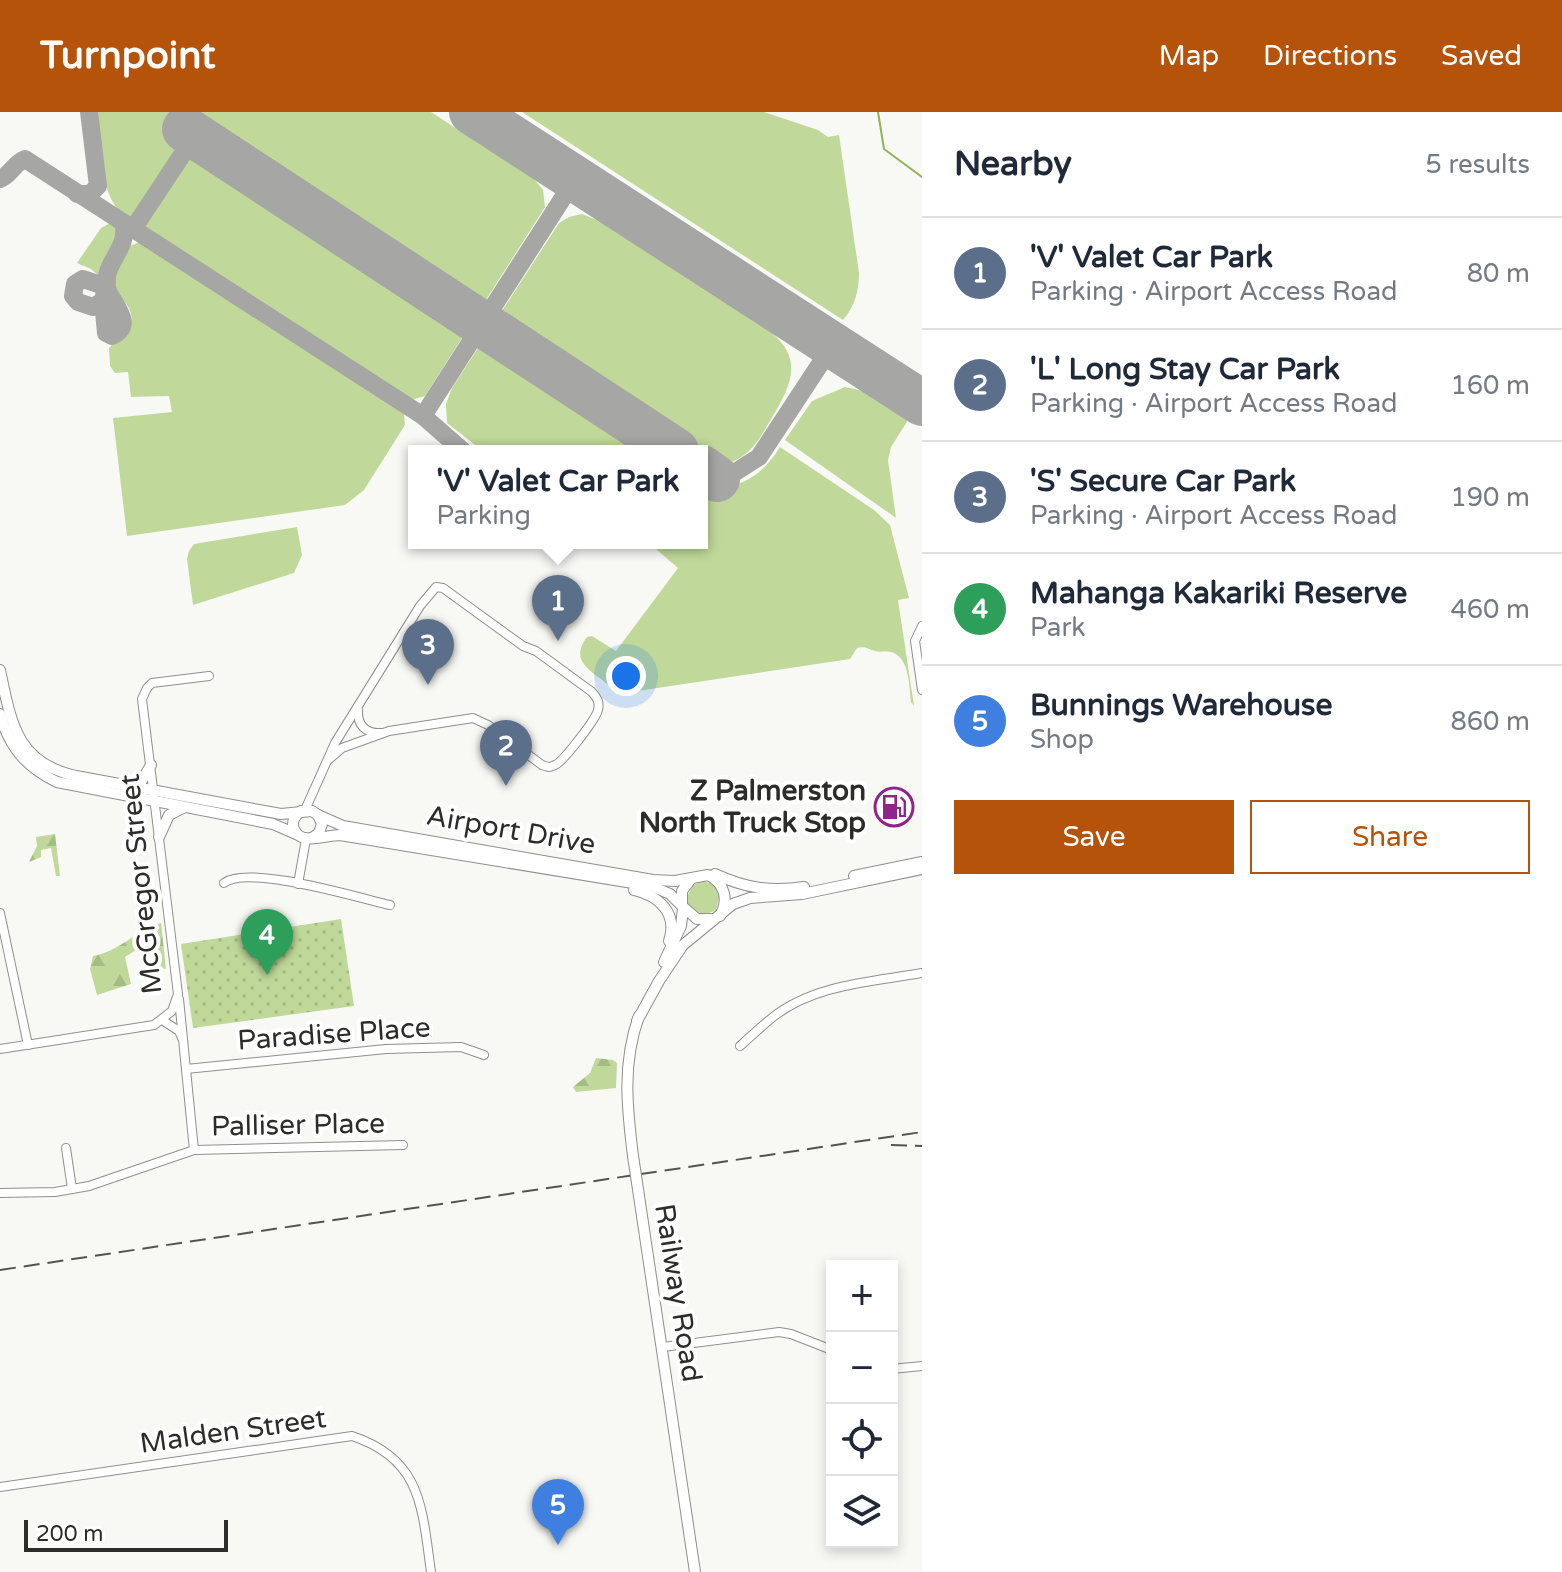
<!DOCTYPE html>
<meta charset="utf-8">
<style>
body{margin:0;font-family:"Varela Round",sans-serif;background:#f2f2f3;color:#1f2937}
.controls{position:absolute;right:24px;bottom:24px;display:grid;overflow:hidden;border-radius:0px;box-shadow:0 4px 12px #0003}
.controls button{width:72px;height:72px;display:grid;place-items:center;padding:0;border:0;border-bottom:2px solid #e0e1e3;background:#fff;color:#1f2937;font:40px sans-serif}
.scale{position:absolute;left:24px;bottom:20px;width:204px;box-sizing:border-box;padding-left:8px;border:4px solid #2c2d2b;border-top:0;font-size:22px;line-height:28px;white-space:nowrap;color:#2c2d2b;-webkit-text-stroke:6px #fff;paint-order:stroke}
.you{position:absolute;left:626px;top:564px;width:28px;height:28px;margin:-20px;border:6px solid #fff;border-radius:50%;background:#1a73e8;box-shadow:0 0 0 12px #1a73e833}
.badge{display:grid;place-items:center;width:52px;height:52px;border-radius:50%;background:#b45309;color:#fff;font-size:26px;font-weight:700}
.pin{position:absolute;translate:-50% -66px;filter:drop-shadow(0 2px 4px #0008)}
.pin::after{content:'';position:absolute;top:42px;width:28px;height:24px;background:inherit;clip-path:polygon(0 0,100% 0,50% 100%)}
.popup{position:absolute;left:408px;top:333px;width:300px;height:104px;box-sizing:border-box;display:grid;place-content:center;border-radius:0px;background:#fff;filter:drop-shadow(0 2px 6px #0005);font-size:26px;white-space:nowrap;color:#747a83}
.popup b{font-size:30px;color:#1f2937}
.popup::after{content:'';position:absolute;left:50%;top:100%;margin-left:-16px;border:16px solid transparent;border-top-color:#fff}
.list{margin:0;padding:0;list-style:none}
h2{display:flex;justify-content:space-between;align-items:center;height:104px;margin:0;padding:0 32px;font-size:34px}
h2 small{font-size:26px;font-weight:400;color:#747a83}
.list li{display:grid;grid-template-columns:52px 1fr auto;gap:24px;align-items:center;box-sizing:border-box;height:112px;padding:0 32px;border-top:2px solid #e0e1e3}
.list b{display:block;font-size:30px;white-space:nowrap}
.list p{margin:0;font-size:26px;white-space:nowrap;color:#747a83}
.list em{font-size:26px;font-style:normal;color:#747a83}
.actions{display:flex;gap:16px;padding:24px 32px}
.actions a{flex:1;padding:18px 0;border:2px solid #b45309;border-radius:0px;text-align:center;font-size:28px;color:#b45309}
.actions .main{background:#b45309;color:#fff}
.icon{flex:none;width:44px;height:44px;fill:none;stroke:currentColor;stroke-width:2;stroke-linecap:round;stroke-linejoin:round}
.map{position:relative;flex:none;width:922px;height:1460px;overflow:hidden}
header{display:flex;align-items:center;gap:48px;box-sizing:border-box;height:112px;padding:0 40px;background:#b45309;color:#fff}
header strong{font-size:38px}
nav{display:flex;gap:44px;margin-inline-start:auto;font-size:28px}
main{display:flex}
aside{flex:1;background:#fff}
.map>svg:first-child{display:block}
</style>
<header>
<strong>Turnpoint</strong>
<nav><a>Map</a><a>Directions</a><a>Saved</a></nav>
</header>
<main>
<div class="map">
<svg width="922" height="1460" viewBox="0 0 922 1460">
<defs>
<pattern id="forest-firs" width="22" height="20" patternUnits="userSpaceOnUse" patternTransform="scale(2)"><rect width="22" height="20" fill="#c0d99a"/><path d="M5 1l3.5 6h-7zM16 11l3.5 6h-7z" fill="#a5bb85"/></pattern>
<pattern id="park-dots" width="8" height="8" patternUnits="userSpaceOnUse" patternTransform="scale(2)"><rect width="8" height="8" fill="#c0d99a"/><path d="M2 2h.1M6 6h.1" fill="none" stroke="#a5bb85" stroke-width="1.8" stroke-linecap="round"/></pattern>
</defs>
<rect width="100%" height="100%" fill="#f8f9f5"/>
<g fill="#c0d99a">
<path d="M96,0H431L534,67L543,78L545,95L425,284L411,288L123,104C98,77 100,35 96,0Z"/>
<path d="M522,0H764L818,18L828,25L839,23L859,161C859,179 855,194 843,208Z"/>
<path d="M582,102L602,110L760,212C806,243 794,269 770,309C762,322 756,335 743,344C731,352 716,356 702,361V339H483L447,311L446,292L452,276L559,111L569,105Z"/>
<polygon points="110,111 117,114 120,124 105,163 100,165 91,157 77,151 101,116"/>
<path d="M140,130L399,295L398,298L404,302L405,313L364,378L345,393L127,424L113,306L172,300L169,284L131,285L128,260L115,261L110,254L109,236C122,222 140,213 127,193C123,187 117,184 113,178L112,165L124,136Z"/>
<polygon points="845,275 863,279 908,308 891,335 888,348 896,406 785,328 812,289"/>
<path d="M780,335L874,398L890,413L909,486L898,488L914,594L911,590C909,575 910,549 894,541C887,538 881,541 875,539C867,537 866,534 857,536L850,547L624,581C615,579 608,573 601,567C584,555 572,545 587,525L592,524L616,539L678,456L649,431H702V384C741,371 757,371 780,335Z"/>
<polygon points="297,415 302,443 294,461 193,493 187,447 189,439 194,432"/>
<polygon points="703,769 713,772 720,782 716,798 705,803 690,797 686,787 693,773"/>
</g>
<g fill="url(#forest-firs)">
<polygon points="55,722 60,764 56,764 51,736 41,738 41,745 29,750 37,734 36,725"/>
<path d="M161,811L166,857L156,855L154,841L144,833L125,845L131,872L97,883L90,857L93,844C118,840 137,818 161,811Z"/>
<polygon points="596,946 613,948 617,951 616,976 576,980 573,975 590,961"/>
</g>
<polygon fill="url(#park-dots)" points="341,807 354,894 193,916 181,832"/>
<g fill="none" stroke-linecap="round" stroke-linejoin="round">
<polyline stroke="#91b356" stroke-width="2" points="878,0 884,37 922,65"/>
<g stroke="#a6a6a4" stroke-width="18">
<path d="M0,67C11,63 13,52 25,47L423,304L463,339"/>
<polyline points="77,82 90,82 98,74 89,0"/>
<polyline points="133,117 184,40 185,0"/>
<polygon points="83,167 101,173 107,169 103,189 93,195 78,190 73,184 75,172"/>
<path d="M103,189L106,221L112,224C137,212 111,191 107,176C101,153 131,135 123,111"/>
<polyline points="423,304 575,67"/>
<polyline points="702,372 734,361 759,345 832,234"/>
</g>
<g stroke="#a6a6a4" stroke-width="46">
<polyline points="472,0 922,291"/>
<polyline points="185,17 676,339"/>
<polyline points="702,356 717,367"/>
</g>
<g stroke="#8e908c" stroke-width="10">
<g id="minor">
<polyline points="922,514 915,529 922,578"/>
<path d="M358,598C357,613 366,622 381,621"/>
<path d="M305,698L335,631L420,494L436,475L443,476L523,534L536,539L592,580C597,586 600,590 598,598C596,607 563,650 555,653C549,656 548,655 542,653L488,613L473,606L389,619L342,636L327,649"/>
<path d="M224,771C247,752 359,786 390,793"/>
<polyline points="298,772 306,727"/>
<polyline points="0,801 28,933"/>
<polyline points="179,887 194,1038"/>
<polyline points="162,908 179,919 182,926"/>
<path d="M740,934C751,924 762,914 773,905C815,872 872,870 922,861"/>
<polyline points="0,937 154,913 172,899 178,882 142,587 147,576 152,571 209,564"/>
<polyline points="186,957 386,937 461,935 484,943"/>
<polyline points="66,1036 72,1077"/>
<polyline points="0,1081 55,1080 89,1074 194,1038 403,1033"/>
<polyline points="663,1235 779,1220 791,1222 832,1238"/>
<polyline points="892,1257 922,1254"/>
<path d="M0,1375L352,1324C422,1347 422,1396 431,1460"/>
</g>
</g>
<g stroke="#8e908c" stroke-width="12">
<g id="major">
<path d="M0,558C11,610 16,651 76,664L281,702L312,699L318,703L322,712L319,721L312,726"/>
<path d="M0,602C9,635 26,655 57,670L273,712L296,722"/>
<polyline points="135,674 141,670 151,653"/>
<path d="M301,699C295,704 291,709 294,717C300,734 326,723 340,723L651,774L670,782L682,794"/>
<path d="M318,703L343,714L653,768L675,769L708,763C725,771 729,788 720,804"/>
<polyline points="159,725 169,703 183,696"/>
<path d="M715,762C745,776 771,780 804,775"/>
<polyline points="854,764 922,750"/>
<polyline points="691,767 682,779 682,794 697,807 714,807"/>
<path d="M634,778C660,784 678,802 669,829"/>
<polyline points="664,850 681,814 683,796"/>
<polyline points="637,909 659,869 683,833 733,792 750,786 802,782 922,757"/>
<path d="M633,1044C627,996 622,951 639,904"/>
<polyline points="639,1084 695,1460"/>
</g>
</g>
<use href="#minor" stroke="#fff" stroke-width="8"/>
<use href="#major" stroke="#fff" stroke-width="10"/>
<g stroke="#535452" stroke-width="2" stroke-dasharray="16 8" stroke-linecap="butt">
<polyline points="891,1033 922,1034"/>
<polyline points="0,1158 922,1020"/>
</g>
<g stroke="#8e908c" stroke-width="12" stroke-linecap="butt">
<polyline id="major-bridge" points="633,1044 639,1084"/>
</g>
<use href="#major-bridge" stroke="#fff" stroke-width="10"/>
</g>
<defs>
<g id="fuel-ring" transform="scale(2)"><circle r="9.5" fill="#fff" stroke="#8f2589" stroke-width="1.5"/><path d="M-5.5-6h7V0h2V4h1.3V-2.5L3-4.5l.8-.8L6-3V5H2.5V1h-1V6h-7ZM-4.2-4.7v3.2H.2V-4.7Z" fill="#8f2589"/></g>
</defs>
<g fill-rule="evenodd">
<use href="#fuel-ring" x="894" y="695"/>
</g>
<g text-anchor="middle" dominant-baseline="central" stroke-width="8" stroke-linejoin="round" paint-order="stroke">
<g font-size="28" font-weight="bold" fill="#2c2d2b" stroke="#fff" text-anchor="end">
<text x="866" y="679">Z Palmerston<tspan x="866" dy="32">North Truck Stop</tspan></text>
</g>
<g font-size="28" fill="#2c2d2b" stroke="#fff">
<text transform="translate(511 718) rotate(10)">Airport Drive</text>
<text transform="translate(141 772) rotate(-96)">McGregor Street</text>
<text transform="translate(334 922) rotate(-4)">Paradise Place</text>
<text transform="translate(298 1013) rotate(-1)">Palliser Place</text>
<text transform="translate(678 1181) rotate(81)">Railway Road</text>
<text transform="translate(233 1319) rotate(-8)">Malden Street</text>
</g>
</g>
</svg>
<div class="controls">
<button>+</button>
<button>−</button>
<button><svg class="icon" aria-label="locate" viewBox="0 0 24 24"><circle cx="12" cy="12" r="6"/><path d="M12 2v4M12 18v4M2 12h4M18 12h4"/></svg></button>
<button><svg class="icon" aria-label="layers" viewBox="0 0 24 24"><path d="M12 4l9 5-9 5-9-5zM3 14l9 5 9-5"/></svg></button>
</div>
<div class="scale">200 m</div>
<div class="you"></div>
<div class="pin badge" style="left:558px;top:529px;background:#5c6f8a">1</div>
<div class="popup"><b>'V' Valet Car Park</b>Parking</div>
<div class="pin badge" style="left:506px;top:674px;background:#5c6f8a">2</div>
<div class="pin badge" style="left:428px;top:573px;background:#5c6f8a">3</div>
<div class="pin badge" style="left:267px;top:863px;background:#2e9e5b">4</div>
<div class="pin badge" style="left:558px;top:1433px;background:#3f7fe0">5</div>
</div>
<aside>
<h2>Nearby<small>5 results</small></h2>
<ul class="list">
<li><span class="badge" style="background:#5c6f8a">1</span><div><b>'V' Valet Car Park</b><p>Parking · Airport Access Road</p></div><em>80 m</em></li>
<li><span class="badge" style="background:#5c6f8a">2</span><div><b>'L' Long Stay Car Park</b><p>Parking · Airport Access Road</p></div><em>160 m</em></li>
<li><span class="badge" style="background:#5c6f8a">3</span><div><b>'S' Secure Car Park</b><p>Parking · Airport Access Road</p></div><em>190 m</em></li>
<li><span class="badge" style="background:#2e9e5b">4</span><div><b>Mahanga Kakariki Reserve</b><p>Park</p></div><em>460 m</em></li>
<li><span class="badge" style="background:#3f7fe0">5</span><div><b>Bunnings Warehouse</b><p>Shop</p></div><em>860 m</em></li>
</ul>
<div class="actions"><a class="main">Save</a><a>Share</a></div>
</aside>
</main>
